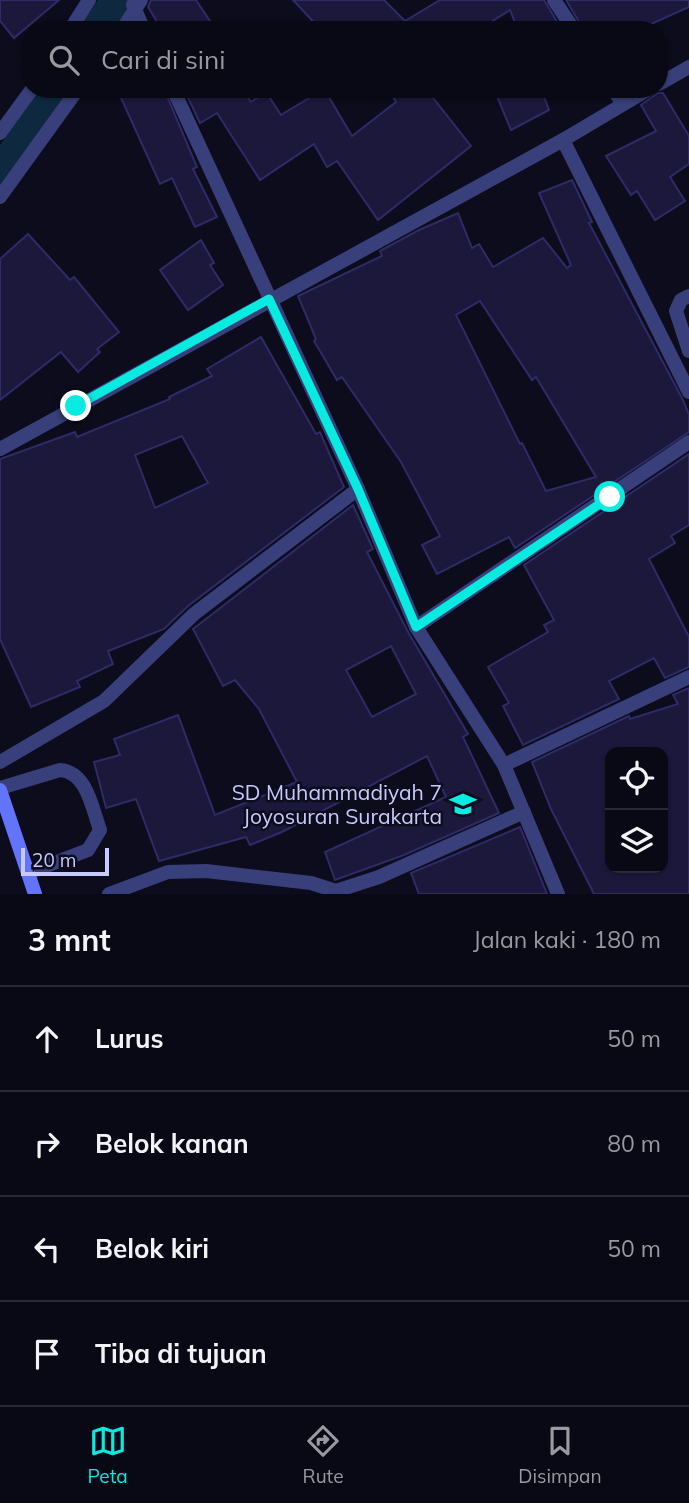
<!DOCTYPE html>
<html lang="id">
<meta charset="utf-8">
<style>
body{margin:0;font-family:Mulish,sans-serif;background:#171722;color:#f1f3f6}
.controls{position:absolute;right:21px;bottom:21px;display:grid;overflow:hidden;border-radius:14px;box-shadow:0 2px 5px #0004}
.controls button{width:63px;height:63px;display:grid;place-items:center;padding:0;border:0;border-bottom:2px solid #292a34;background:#090915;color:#f1f3f6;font:35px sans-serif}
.scale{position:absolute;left:21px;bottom:18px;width:88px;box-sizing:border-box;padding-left:7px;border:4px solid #c8cafd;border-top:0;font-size:19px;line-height:24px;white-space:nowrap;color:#c8cafd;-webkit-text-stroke:5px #0c0c1c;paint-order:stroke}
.stop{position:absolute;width:21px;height:21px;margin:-16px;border:5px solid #07ebe1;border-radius:50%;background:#fff}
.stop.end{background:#07ebe1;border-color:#fff;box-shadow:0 2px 7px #0008}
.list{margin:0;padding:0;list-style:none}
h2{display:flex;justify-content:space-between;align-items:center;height:91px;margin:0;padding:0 28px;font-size:30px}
h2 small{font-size:23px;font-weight:400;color:#999aa0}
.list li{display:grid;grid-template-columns:46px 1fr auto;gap:21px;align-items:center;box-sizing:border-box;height:105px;padding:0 28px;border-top:2px solid #292a34}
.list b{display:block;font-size:26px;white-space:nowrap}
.list em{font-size:23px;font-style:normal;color:#999aa0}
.icon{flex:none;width:38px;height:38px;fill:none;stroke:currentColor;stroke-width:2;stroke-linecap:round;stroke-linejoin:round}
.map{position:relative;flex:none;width:689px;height:894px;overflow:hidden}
.search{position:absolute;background:#090915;box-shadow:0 2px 5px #0004;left:21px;right:21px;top:21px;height:77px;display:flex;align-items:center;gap:18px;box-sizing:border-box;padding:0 24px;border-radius:28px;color:#999aa0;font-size:26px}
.sheet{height:511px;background:#090915}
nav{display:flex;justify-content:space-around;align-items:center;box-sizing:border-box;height:98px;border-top:2px solid #292a34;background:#090915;font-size:19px;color:#999aa0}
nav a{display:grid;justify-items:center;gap:4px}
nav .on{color:#07ebe1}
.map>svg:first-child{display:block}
</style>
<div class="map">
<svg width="689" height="894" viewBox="0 0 689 894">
<rect width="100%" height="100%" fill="#0c0c1c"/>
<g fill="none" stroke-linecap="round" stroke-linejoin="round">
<g stroke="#0d283f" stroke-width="32">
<polyline points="97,30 117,0"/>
<polyline points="0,174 57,89"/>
</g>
</g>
<g fill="#1b183c" stroke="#2e2b67" stroke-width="2" fill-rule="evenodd">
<polygon points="0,0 59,0 14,38 0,21"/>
<polygon points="151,0 196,0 216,30 162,30 148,7"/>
<polygon points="293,0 384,0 405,21 440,0 544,0 562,30 518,30 510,10 478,30 321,30"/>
<polygon points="566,0 689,0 689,7 638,30 584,30"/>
<polygon points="117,89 164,89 197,167 193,169 217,217 195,227 172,178 160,184"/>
<polygon points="184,89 255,89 246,95 251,102 266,92 281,115 324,89 352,136 396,102 388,89 426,89 471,146 378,220 337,161 327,167 314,144 260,180 217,113 200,123"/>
<polygon points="494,89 541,89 549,110 511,130"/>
<polygon points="658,93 663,93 689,136 689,164 670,177 685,201 655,220 637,191 631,195 606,156 656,131 641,105"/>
<path d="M572,180L592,222L589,223L683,400L689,415V432L515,548L509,537L437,574L422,545L440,536L401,462L342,377L337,380L314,341L316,339L298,296L382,256L380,251L419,230L458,213L472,248L479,244L493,267L543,238L567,268L571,265L539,193ZM480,301L532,380L536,377L596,477L546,491L522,443L520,444L456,315Z"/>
<polygon points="28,234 70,280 74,277 119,332 97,349 100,352 78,372 61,352 0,400 0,259"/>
<polygon points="201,240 214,263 210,265 223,285 188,310 160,270"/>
<path d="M261,337L316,434L320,432L344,487L188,606L164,629L108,651L113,664L77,681L80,687L31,707L0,639V459L75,432L77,437L170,399L169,397L212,376L207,369ZM182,436L208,483L155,508L135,455Z"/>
<polygon points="689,454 689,525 671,536 675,543 649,559 689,637 689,667 665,678 654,658 609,681 619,699 523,745 503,706 509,703 488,667 548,632 544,625 554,620 524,565"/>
<path d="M353,505L373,549L367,552L408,632L468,734L463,737L499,813L404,855L335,880L325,852L446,797L427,756L282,832L250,845L246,837L159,861L136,799L106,808L94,762L120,755L114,739L178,715L215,815L297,782L259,709L235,680L223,686L193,629ZM391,646L416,694L372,717L346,670Z"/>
<path d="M689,688V894H594L551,809L532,762L629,716L630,719L678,704L673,695ZM610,752H663V868H610Z"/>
<polygon points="520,827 547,894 419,894 411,873"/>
</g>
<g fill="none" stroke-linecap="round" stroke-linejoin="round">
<path stroke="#383f7a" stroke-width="14" d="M0,788L60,770C87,772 92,808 100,830L88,850L28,873"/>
<g stroke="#383f7a" stroke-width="14">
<polyline points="554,0 574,30"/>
<polyline points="133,5 144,30"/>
<polyline points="70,30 89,0"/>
<polyline points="122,30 141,0"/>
<polyline points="659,84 689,67"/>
<polyline points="173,89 358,489 416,627 504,765 558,894"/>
<polyline points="613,89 623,104"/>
<polyline points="0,133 32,89"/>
<polyline points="563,140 689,392"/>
<polyline points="0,197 78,89"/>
<polyline points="689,296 681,300 676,311 689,351"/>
<polyline points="0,449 563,140 649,89"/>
<polyline points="416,627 689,442"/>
<polyline points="0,762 104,701 194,614 358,489"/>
<polyline points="504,765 689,677"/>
<polyline points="109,894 168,872 206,871 311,883 336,891 379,877 524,812"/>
</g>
<polyline stroke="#6274fa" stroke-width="14" points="0,790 35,894"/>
</g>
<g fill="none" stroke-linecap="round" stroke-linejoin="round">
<polyline stroke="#07ebe1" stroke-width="9" points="76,406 269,299 358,489 416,627 610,497"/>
</g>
<defs>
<g id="school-bare" transform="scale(2.1)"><path d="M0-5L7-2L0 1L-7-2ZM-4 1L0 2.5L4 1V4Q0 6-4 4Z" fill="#07ebe1" stroke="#0c0c1c" stroke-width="2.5" paint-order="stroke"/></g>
</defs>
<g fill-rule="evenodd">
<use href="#school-bare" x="463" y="804"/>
</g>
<g text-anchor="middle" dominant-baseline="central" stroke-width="5" stroke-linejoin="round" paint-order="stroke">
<g font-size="21" fill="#c8cafd" stroke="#0c0c1c" text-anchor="end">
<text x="442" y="792">SD Muhammadiyah 7<tspan x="442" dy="24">Joyosuran Surakarta</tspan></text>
</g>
</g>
</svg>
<div class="controls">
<button><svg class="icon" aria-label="locate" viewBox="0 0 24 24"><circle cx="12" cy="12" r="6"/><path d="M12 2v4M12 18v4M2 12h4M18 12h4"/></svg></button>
<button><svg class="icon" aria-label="layers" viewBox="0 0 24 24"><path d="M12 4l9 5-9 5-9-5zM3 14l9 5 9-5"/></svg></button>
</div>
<div class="scale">20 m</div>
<div class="stop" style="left:610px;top:497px"></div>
<div class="stop end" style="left:76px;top:406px"></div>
<div class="search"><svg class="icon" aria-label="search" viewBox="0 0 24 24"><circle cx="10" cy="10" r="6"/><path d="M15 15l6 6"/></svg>Cari di sini</div>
</div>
<section class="sheet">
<h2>3 mnt<small>Jalan kaki · 180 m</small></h2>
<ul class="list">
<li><svg class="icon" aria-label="ahead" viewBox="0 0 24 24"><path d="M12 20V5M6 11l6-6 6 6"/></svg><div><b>Lurus</b></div><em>50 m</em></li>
<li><svg class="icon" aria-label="right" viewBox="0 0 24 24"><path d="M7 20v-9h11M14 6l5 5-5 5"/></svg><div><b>Belok kanan</b></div><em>80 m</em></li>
<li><svg class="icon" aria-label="left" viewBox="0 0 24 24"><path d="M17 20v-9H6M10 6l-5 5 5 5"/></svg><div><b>Belok kiri</b></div><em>50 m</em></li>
<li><svg class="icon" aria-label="arrive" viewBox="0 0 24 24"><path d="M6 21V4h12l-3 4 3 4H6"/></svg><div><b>Tiba di tujuan</b></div></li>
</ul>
</section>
<nav>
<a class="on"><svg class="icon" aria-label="map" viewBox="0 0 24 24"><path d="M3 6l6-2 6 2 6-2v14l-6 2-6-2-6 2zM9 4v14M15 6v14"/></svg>Peta</a>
<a><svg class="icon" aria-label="directions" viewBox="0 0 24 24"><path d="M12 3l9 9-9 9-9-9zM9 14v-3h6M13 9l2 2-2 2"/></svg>Rute</a>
<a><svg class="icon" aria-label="saved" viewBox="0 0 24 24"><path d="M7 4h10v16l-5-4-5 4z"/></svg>Disimpan</a>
</nav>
